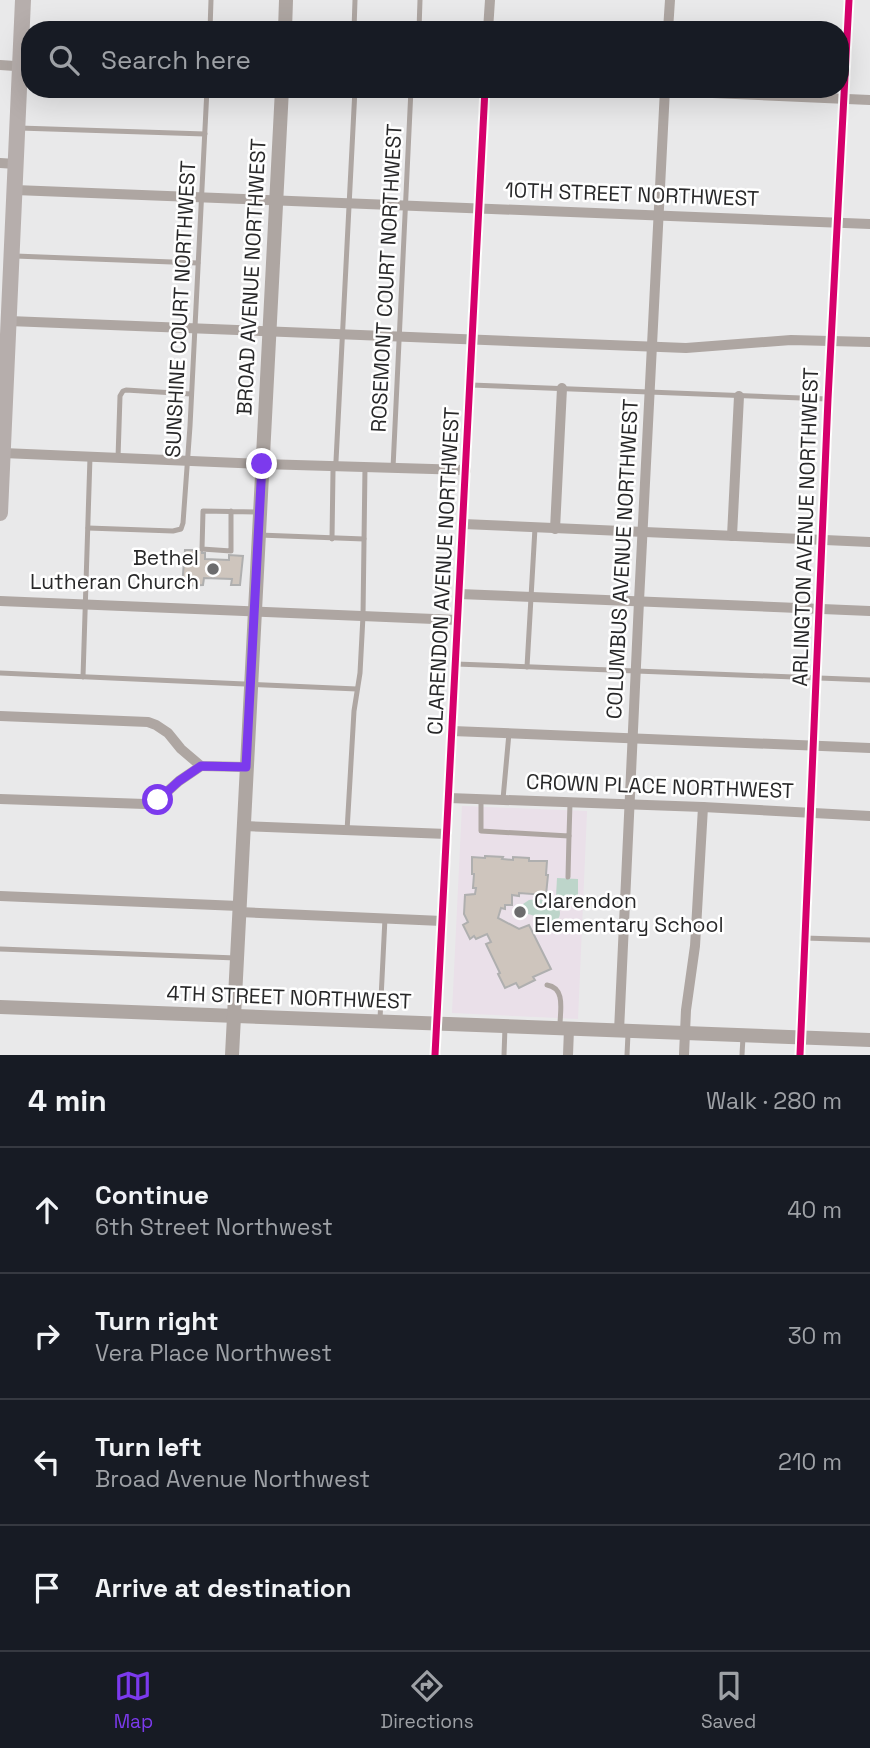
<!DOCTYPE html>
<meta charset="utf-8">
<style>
body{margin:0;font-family:"Space Grotesk",sans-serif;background:#242831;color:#f1f3f6}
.stop{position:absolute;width:21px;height:21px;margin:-16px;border:5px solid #7c3aed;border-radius:50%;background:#fff}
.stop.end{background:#7c3aed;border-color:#fff;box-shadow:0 2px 7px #0008}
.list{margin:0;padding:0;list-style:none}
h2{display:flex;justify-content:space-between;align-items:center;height:91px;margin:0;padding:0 28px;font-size:30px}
h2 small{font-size:23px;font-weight:400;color:#9ea1a6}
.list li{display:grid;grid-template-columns:46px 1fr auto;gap:21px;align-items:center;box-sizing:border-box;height:126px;padding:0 28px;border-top:2px solid #363941}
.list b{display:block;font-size:26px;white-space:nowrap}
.list p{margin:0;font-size:23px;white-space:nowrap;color:#9ea1a6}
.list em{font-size:23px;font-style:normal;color:#9ea1a6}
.icon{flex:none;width:38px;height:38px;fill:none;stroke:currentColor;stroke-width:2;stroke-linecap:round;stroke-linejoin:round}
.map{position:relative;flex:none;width:870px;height:1055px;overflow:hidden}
.search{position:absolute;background:#171b24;box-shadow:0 7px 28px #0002;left:21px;right:21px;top:21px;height:77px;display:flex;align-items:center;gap:18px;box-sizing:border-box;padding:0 24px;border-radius:28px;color:#9ea1a6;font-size:26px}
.sheet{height:595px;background:#171b24}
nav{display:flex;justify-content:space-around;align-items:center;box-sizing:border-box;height:98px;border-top:2px solid #363941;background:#171b24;font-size:19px;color:#9ea1a6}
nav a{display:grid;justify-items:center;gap:4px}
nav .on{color:#7c3aed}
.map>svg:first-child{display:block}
</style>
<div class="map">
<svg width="870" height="1055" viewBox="0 0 870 1055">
<rect width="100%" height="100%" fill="#e9e9ea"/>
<polygon fill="#eae0e9" points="462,806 587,811 578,1019 452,1013"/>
<g fill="#bdd5ca">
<polygon points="557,878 578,879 578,897 556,896"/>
<path d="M538,899L557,902C559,908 562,914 558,919C550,932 541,920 534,916C530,914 526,914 522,912L523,904L529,900Z"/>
</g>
<g fill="#cec5bd" stroke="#afafaf" stroke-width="2">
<polygon points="185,550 202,550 202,553 205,553 205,559 229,560 229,555 243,556 240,585 231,585 232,579 204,578 203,585 182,586"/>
<polygon points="485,856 503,857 502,859 513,860 513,857 529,858 529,861 547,861 546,875 548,875 546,895 519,893 519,896 512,895 512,905 505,905 505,909 501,908 498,918 519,929 529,925 551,969 533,977 535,980 519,988 516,983 505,988 498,974 500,973 486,944 491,942 487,934 476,939 474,936 470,939 463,925 468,922 464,914 465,895 475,894 476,888 473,888 474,874 472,874 472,857 485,858"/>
</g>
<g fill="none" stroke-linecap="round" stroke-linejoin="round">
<g stroke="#aea6a2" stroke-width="5">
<polyline points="210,30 211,0"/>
<polyline points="354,30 355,0"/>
<polyline points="419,30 420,0"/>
<polyline points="19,128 205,134"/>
<polyline points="15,256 198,263"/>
<polyline points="471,385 828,399"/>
<polyline points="118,458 120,396 123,391 126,390 191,394"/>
<polyline points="393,468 411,89"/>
<polyline points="231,511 231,551 202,549 203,511 260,512"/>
<polyline points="88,528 173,531 181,529 183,523 190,426 207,89"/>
<polyline points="259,535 364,539"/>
<polyline points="332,539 333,471 336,461 355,89"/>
<polyline points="456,664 870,680"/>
<polyline points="527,667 535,528"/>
<polyline points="0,673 357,689"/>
<polyline points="83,677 90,457"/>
<polyline points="481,799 481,831 569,836 570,803"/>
<polyline points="503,799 509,733"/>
<polyline points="347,831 354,711 360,673 363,616 365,467"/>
<polyline points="568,877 569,836"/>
<polyline points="804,938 870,940"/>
<polyline points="0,949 236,958"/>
<path d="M547,985C566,988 560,1011 560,1025"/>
<polyline points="380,1019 385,918"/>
<polyline points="504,1055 505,1027"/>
<polyline points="627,1055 628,1034"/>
<polyline points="742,1055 743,1037"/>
</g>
<g stroke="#aea6a2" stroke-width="10">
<polyline points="488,30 490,0"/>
<polyline points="668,30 670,0"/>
<polyline points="0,65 30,67"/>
<polyline points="621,89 870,100"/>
<polyline points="0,163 16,164"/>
<polyline points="15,190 870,224"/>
<polyline points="9,321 686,348 791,340 870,342"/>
<polyline points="3,453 262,464 466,470"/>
<polyline points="463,524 870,542"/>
<polyline points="555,529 562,388"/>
<polyline points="732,536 739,396"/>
<polyline points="459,594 870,611"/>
<polyline points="0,601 458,620"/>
<polyline points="0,716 148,722 156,725 168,733 181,749 201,766 246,767"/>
<polyline points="452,731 870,748"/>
<polyline points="449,798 703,807 870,816"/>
<polyline points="0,799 145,804 158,800 179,781 201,766"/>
<polyline points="244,826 447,834"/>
<polyline points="0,896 239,906"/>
<polyline points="239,912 442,921"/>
<polyline points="619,1031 639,601 665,89"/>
<polyline points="435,1055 485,89"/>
<polyline points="568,1055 569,1029"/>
<polyline points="684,1055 686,1010 695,946 703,807"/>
<polyline points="800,1055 828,399 849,0"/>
</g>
<g stroke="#aea6a2" stroke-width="14">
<polyline points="285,30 286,0"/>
<polyline points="0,1007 870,1040"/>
<polyline points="232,1055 282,89"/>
</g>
<polyline stroke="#b6aeac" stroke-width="16" points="0,513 23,0"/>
<g stroke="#fff" stroke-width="11">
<g id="cycleway">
<polyline points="435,1055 485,89"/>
<polyline points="800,1055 828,399 849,0"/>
</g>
</g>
<use href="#cycleway" stroke="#d6006c" stroke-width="7"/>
</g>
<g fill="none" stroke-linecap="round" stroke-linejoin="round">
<polyline stroke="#7c3aed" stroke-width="9" points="158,800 179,781 201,766 246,767 262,464"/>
</g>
<g fill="#6c6c6d" stroke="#fff" stroke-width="2.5">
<circle cx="213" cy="569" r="7"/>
<circle cx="520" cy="912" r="7"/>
</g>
<g text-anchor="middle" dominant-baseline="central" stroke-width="5" stroke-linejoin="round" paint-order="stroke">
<g font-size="21" fill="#282829" stroke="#fff">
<text transform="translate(632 194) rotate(2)">10TH STREET NORTHWEST</text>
<text transform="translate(251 277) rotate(-87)">BROAD AVENUE NORTHWEST</text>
<text transform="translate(386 278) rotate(-87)">ROSEMONT COURT NORTHWEST</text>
<text transform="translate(180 309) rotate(-87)">SUNSHINE COURT NORTHWEST</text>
<text transform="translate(805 527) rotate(-88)">ARLINGTON AVENUE NORTHWEST</text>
<text transform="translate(622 559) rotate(-87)">COLUMBUS AVENUE NORTHWEST</text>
<text transform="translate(443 571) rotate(-87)">CLARENDON AVENUE NORTHWEST</text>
<text transform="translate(660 786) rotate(2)">CROWN PLACE NORTHWEST</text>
<text transform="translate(289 997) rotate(2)">4TH STREET NORTHWEST</text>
</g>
<g font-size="21" fill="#282829" stroke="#fff" text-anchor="end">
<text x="199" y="557">Bethel<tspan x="199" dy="24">Lutheran Church</tspan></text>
<text x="534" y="900" text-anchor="start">Clarendon<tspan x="534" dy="24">Elementary School</tspan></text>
</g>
</g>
</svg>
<div class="stop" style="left:158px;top:800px"></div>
<div class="stop end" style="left:262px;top:464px"></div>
<div class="search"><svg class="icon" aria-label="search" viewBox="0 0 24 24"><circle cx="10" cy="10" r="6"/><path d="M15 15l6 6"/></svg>Search here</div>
</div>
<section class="sheet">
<h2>4 min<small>Walk · 280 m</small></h2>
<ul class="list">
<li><svg class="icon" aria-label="ahead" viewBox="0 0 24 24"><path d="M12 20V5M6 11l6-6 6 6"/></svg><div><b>Continue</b><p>6th Street Northwest</p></div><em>40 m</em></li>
<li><svg class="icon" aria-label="right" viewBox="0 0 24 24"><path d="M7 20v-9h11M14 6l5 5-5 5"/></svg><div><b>Turn right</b><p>Vera Place Northwest</p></div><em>30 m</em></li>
<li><svg class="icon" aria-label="left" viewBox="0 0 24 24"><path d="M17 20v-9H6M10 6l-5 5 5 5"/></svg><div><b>Turn left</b><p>Broad Avenue Northwest</p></div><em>210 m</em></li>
<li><svg class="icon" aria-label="arrive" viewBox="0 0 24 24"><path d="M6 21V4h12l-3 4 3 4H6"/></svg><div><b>Arrive at destination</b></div></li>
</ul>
</section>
<nav>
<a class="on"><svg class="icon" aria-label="map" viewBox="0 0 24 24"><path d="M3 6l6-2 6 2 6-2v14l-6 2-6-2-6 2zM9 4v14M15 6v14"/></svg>Map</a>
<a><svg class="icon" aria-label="directions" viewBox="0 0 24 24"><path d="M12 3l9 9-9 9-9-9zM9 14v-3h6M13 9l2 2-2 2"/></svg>Directions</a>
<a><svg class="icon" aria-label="saved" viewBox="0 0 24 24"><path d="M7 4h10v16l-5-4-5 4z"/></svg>Saved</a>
</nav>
